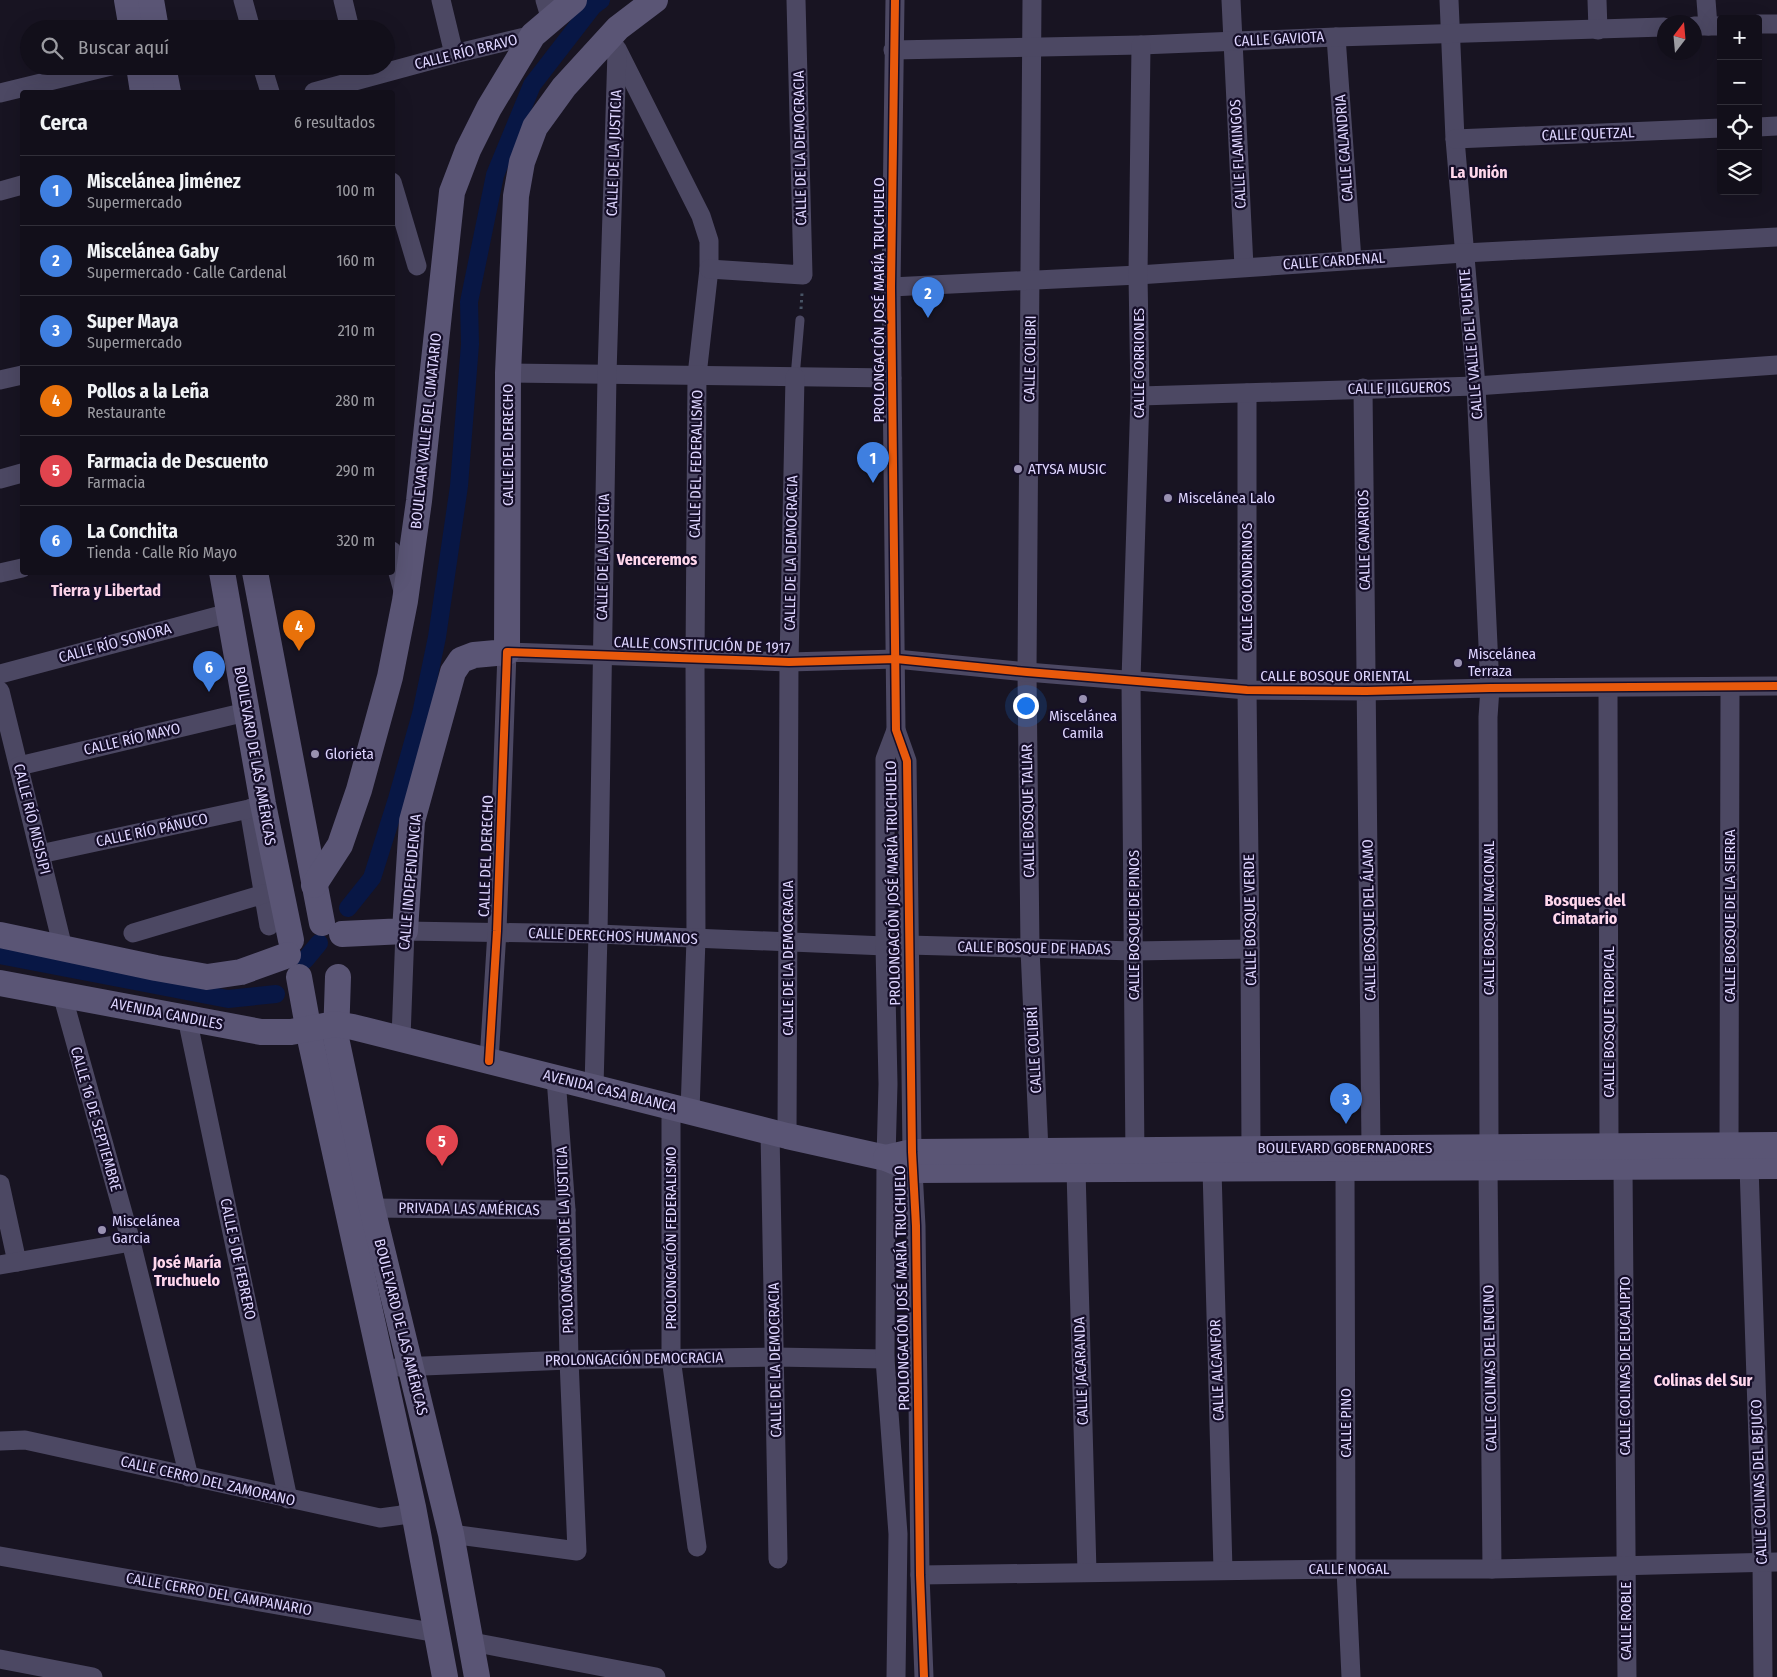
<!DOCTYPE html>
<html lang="es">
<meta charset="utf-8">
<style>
body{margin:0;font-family:"Fira Sans Condensed",sans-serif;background:#1b1823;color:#f1f3f6}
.controls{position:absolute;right:15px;top:15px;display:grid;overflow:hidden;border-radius:5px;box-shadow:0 5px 20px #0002}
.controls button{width:45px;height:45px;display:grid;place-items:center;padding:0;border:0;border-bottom:1px solid #312f39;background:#120f1a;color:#f1f3f6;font:25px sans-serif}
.compass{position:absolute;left:1657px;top:15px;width:45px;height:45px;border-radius:50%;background:#120f1a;box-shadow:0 5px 20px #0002;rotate:16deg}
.you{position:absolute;left:1025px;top:705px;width:18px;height:18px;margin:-12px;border:4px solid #fff;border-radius:50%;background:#1a73e8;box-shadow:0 0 0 8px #1a73e833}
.badge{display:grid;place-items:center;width:32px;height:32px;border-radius:50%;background:#9991b2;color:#fff;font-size:16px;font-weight:700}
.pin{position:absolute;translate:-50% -41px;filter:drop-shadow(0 1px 2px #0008)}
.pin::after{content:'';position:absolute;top:26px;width:18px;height:15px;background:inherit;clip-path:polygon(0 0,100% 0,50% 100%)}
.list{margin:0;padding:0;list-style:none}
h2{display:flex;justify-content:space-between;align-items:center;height:65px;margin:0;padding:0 20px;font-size:21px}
h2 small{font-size:16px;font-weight:400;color:#9c9ca2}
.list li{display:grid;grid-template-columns:32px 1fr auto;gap:15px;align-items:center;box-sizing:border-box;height:70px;padding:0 20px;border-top:1px solid #312f39}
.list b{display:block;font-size:19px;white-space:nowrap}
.list p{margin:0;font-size:16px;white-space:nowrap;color:#9c9ca2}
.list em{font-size:16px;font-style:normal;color:#9c9ca2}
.icon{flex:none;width:28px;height:28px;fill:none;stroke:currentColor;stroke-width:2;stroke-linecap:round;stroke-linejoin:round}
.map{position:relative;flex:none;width:1777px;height:1677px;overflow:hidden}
.search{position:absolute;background:#120f1a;box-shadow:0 5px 20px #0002;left:20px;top:20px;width:375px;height:55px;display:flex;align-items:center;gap:12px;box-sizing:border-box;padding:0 18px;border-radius:28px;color:#9c9ca2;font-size:19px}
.panel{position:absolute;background:#120f1a;box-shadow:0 5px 20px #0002;left:20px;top:90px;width:375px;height:485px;border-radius:5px}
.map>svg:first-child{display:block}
</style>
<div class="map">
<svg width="1777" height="1677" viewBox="0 0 1777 1677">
<rect width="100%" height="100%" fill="#181422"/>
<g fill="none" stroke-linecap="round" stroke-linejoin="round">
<g stroke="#081745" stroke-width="18">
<polyline points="348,908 372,878 397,799 421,714 437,637 459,486 470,344 469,302 495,175 532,85 593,6 601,0"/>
<polyline points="0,955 228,999 276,994"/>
<polyline points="305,960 319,943"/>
</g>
<polyline stroke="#475364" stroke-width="3" stroke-dasharray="2.5 4" stroke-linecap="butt" points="801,309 802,293"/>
<polyline stroke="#4c4863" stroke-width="9" points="795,377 800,320"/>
<g stroke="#4c4863" stroke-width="19">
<polyline points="243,0 251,29"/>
<polyline points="343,0 350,29"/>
<polyline points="441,0 454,54"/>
<polyline points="545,0 551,20"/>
<polyline points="895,0 891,287 896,730 907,761 912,1152 916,1226 920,1575 924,1677"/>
<polyline points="1032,0 1027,672 1030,949 1039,1151"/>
<polyline points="1231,0 1244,267"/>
<polyline points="1449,0 1455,139 1476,386 1490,688 1488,717 1489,1147 1488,1167 1492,1569"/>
<polyline points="1597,0 1598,30"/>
<polyline points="1706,0 1708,26"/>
<polyline points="1758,24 1777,24"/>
<polyline points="1694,26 1721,26"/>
<polyline points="1336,37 1352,260"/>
<polyline points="617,49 701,216 709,241 709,269 697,375 695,659 696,939 690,1111"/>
<polyline points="893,50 1141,45 1336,37 1664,27"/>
<polyline points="262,66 270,92"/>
<polyline points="314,92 454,54 533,35"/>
<polyline points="0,93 111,66"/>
<polyline points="1758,127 1777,126"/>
<polyline points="1455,139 1721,128"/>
<polyline points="392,182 417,266"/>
<polyline points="0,191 22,185"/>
<polyline points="709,269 803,275 796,0"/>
<polyline points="891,287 1138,275 1464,253 1777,237"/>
<polyline points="508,373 892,378"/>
<polyline points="0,380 22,375"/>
<polyline points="1363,388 1371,1148"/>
<polyline points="1247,393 1247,690 1250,949 1251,1149"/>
<polyline points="1140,396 1476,386 1777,365"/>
<polyline points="0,479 22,473"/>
<polyline points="392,551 403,591"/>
<polyline points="0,573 22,568"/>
<polyline points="0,674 229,613"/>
<polyline points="1608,688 1609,1146"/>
<polyline points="0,691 63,948"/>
<polyline points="19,766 246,712"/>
<polyline points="249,809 269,926"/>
<polyline points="40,854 249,809 263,804"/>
<polyline points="133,933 264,894"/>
<polyline points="908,945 1134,951 1250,949"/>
<polyline points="62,994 131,1242 189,1477"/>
<polyline points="187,1018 288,1499"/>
<polyline points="401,1038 405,931 598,934 885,946"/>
<polyline points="489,1061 497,931 507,652 789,662 896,659 1027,672 1247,690 1366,691 1490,688 1777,686"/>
<polyline points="594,1087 598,934 607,374 617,51"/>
<polyline points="671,1107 671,1358 697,1547"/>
<polyline points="770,1132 778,1559"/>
<polyline points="787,1136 789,662 795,377"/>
<polyline points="1729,1145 1730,687"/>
<polyline points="1135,1161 1131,680 1140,396 1138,275 1141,45"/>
<polyline points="1749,1166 1762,1562 1763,1677"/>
<polyline points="1623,1167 1627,1677"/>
<polyline points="1345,1168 1346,1569 1351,1677"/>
<polyline points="1212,1169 1223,1570"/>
<polyline points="1076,1170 1087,1572"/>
<polyline points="0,1184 17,1262"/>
<polyline points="372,1208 566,1210"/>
<polyline points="0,1265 131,1242"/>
<polyline points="399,1367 569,1360 775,1357 885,1359"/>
<polyline points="0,1441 25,1440 380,1518 402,1515 413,1507"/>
<polyline points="451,1534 577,1551 569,1360 566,1210 556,1078"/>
<polyline points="0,1556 437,1633"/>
<polyline points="920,1575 1346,1569 1492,1569 1777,1562"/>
<polyline points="472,1642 656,1677"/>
<polyline points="0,1659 93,1677"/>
<polyline points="896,1677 898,1534 885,1359 886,1158 888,1084 885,946 885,759 896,730"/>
</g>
<g stroke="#5a5575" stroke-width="26">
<polyline points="127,0 132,29"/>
<polyline points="151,0 156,29"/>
<polyline points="139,66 143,92"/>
<polyline points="163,66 168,92"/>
<polyline points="222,572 263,804 291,940"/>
<polyline points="255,572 322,923"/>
<polyline points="314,885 340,845 359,790 390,677 405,601 419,501 452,192 468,150 489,108 533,35 574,0"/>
<polyline points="342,934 405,931 412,821 453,672 461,660 474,655 507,652 508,373 516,196 522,162 535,127 564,87 618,28 655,0"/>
<polyline points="0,935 156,968 207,977 241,972 288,955"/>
<polyline points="299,977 311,1043 413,1507 445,1677"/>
<polyline points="338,977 336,1038 372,1208 451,1534 477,1677"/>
<polyline points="0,983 261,1032 291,1032 335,1024 353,1027 787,1136 886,1158 914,1170 1777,1166"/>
<polyline points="886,1158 912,1152 1777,1145"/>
</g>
<g stroke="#150e28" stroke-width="11">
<g id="cycleway">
<polyline points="895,0 891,287 896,730 907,761 912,1152 916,1226 920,1575 924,1677"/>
<polyline points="489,1061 497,931 507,652 789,662 896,659 1027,672 1247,690 1366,691 1490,688 1777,686"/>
</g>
</g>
<use href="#cycleway" stroke="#e8590c" stroke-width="8"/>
</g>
<g fill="#9991b2" stroke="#150e28" stroke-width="2">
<circle cx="1018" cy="469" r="5"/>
<circle cx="1168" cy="498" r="5"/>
<circle cx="1458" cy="663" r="5"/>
<circle cx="1083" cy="699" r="5"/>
<circle cx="315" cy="754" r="5"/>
<circle cx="102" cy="1230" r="5"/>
</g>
<g text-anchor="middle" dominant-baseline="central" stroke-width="4.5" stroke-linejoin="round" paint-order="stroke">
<g font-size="15" fill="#ded5ff" stroke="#150e28">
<text transform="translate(1279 39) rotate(-3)">CALLE GAVIOTA</text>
<text transform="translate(466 52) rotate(-14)">CALLE RÍO BRAVO</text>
<text transform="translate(1588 134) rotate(-2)">CALLE QUETZAL</text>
<text transform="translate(800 148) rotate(-91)">CALLE DE LA DEMOCRACIA</text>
<text transform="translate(1344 148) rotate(-94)">CALLE CALANDRIA</text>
<text transform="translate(614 153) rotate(-88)">CALLE DE LA JUSTICIA</text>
<text transform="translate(1238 154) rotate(-93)">CALLE FLAMINGOS</text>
<text transform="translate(1334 261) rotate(-4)">CALLE CARDENAL</text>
<text transform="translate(879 300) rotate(-90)">PROLONGACIÓN JOSÉ MARÍA TRUCHUELO</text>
<text transform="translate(1471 344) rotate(-95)">CALLE VALLE DEL PUENTE</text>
<text transform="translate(1030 359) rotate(-89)">CALLE COLIBRI</text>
<text transform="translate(1139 363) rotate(-90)">CALLE GORRIONES</text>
<text transform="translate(1399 388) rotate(-1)">CALLE JILGUEROS</text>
<text transform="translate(426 431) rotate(-84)">BOULEVAR VALLE DEL CIMATARIO</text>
<text transform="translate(508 445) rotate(-90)">CALLE DEL DERECHO</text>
<text transform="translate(696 464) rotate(-89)">CALLE DEL FEDERALISMO</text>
<text transform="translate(1364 540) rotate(-91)">CALLE CANARIOS</text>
<text transform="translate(791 553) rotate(-89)">CALLE DE LA DEMOCRACIA</text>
<text transform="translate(603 557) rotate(-89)">CALLE DE LA JUSTICIA</text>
<text transform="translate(1247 587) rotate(-90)">CALLE GOLONDRINOS</text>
<text transform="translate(115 643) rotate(-15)">CALLE RÍO SONORA</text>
<text transform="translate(702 645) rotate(2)">CALLE CONSTITUCIÓN DE 1917</text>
<text x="1336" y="676">CALLE BOSQUE ORIENTAL</text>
<text transform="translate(132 739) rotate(-13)">CALLE RÍO MAYO</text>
<text transform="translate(255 756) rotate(80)">BOULEVARD DE LAS AMÉRICAS</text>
<text transform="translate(1028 811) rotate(-91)">CALLE BOSQUE TALIAR</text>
<text transform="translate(32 819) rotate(76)">CALLE RÍO MISISIPI</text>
<text transform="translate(152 830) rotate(-12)">CALLE RÍO PÁNUCO</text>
<text transform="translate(486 856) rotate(-88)">CALLE DEL DERECHO</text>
<text transform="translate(410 882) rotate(-85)">CALLE INDEPENDENCIA</text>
<text transform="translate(893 883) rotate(-91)">PROLONGACIÓN JOSÉ MARÍA TRUCHUELO</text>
<text transform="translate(1730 916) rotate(-90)">CALLE BOSQUE DE LA SIERRA</text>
<text transform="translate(1489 918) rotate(-90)">CALLE BOSQUE NACIONAL</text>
<text transform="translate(1250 920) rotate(-91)">CALLE BOSQUE VERDE</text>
<text transform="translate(1369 920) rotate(-91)">CALLE BOSQUE DEL ÁLAMO</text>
<text transform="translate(1134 925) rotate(-90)">CALLE BOSQUE DE PINOS</text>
<text transform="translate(613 936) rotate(2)">CALLE DERECHOS HUMANOS</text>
<text transform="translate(1034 948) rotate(1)">CALLE BOSQUE DE HADAS</text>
<text transform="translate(788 958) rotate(-90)">CALLE DE LA DEMOCRACIA</text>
<text transform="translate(167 1014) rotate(11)">AVENIDA CANDILES</text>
<text transform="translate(1609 1022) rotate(-90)">CALLE BOSQUE TROPICAL</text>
<text transform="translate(1034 1050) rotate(-93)">CALLE COLIBRÍ</text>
<text transform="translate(610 1091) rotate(14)">AVENIDA CASA BLANCA</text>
<text transform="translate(96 1119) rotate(74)">CALLE 16 DE SEPTIEMBRE</text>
<text x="1345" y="1148">BOULEVARD GOBERNADORES</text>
<text transform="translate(469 1209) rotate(1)">PRIVADA LAS AMÉRICAS</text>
<text transform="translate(671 1238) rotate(-90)">PROLONGACIÓN FEDERALISMO</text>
<text transform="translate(565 1240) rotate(-92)">PROLONGACIÓN DE LA JUSTICIA</text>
<text transform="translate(238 1259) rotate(78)">CALLE 5 DE FEBRERO</text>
<text transform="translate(902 1288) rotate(-91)">PROLONGACIÓN JOSÉ MARÍA TRUCHUELO</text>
<text transform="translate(401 1327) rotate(76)">BOULEVARD DE LAS AMÉRICAS</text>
<text transform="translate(634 1359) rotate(-1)">PROLONGACIÓN DEMOCRACIA</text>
<text transform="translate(775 1360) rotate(-91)">CALLE DE LA DEMOCRACIA</text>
<text transform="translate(1625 1366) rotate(-90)">CALLE COLINAS DE EUCALIPTO</text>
<text transform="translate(1490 1368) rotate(-91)">CALLE COLINAS DEL ENCINO</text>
<text transform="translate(1217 1370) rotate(-92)">CALLE ALCANFOR</text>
<text transform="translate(1081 1371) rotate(-92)">CALLE JACARANDA</text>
<text transform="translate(1346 1423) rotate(-90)">CALLE PINO</text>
<text transform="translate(208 1481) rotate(13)">CALLE CERRO DEL ZAMORANO</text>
<text transform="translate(1759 1482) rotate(-92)">CALLE COLINAS DEL BEJUCO</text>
<text x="1349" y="1569">CALLE NOGAL</text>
<text transform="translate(219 1594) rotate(10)">CALLE CERRO DEL CAMPANARIO</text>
<text transform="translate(1626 1621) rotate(-90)">CALLE ROBLE</text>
</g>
<g font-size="15" fill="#ded5ff" stroke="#150e28" text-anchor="start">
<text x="1028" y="469">ATYSA MUSIC</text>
<text x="1178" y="498">Miscelánea Lalo</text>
<text x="1468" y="654">Miscelánea<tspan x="1468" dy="17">Terraza</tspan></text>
<text x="1083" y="716" text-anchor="middle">Miscelánea<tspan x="1083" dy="17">Camila</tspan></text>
<text x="325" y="754">Glorieta</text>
<text x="112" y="1221">Miscelánea<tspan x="112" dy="17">Garcia</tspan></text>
</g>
<g font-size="16" font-weight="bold" fill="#ffd7ec" stroke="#150e28">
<text x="1479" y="172">La Unión</text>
<text x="657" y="559">Venceremos</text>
<text x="106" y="590">Tierra y Libertad</text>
<text x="1585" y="900">Bosques del<tspan x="1585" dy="18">Cimatario</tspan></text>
<text x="187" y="1262">José María<tspan x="187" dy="18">Truchuelo</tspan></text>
<text x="1703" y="1380">Colinas del Sur</text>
</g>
</g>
</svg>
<div class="controls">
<button>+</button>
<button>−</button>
<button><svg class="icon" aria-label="locate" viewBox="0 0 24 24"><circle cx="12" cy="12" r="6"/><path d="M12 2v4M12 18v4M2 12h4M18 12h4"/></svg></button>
<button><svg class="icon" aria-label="layers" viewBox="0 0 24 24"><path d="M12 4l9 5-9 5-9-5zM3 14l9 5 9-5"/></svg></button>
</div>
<svg class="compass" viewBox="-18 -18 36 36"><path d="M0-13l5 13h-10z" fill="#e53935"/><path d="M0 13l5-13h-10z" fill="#9c9ca2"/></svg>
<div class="you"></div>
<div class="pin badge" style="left:873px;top:483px;background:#3f7fe0">1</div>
<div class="pin badge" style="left:928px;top:318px;background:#3f7fe0">2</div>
<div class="pin badge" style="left:1346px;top:1124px;background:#3f7fe0">3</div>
<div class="pin badge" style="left:299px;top:651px;background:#e8710a">4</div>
<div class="pin badge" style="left:442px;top:1166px;background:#e0444e">5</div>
<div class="pin badge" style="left:209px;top:692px;background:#3f7fe0">6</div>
<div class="search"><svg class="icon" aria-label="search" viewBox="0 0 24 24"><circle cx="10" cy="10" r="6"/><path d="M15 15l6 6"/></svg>Buscar aquí</div>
<section class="panel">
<h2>Cerca<small>6 resultados</small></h2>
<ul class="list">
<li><span class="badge" style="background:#3f7fe0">1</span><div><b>Miscelánea Jiménez</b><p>Supermercado</p></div><em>100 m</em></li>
<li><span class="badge" style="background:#3f7fe0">2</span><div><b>Miscelánea Gaby</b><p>Supermercado · Calle Cardenal</p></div><em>160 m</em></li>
<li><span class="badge" style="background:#3f7fe0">3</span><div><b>Super Maya</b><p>Supermercado</p></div><em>210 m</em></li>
<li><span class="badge" style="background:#e8710a">4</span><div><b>Pollos a la Leña</b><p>Restaurante</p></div><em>280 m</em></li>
<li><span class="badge" style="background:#e0444e">5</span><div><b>Farmacia de Descuento</b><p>Farmacia</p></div><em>290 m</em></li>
<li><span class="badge" style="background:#3f7fe0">6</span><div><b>La Conchita</b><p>Tienda · Calle Río Mayo</p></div><em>320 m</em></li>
</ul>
</section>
</div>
